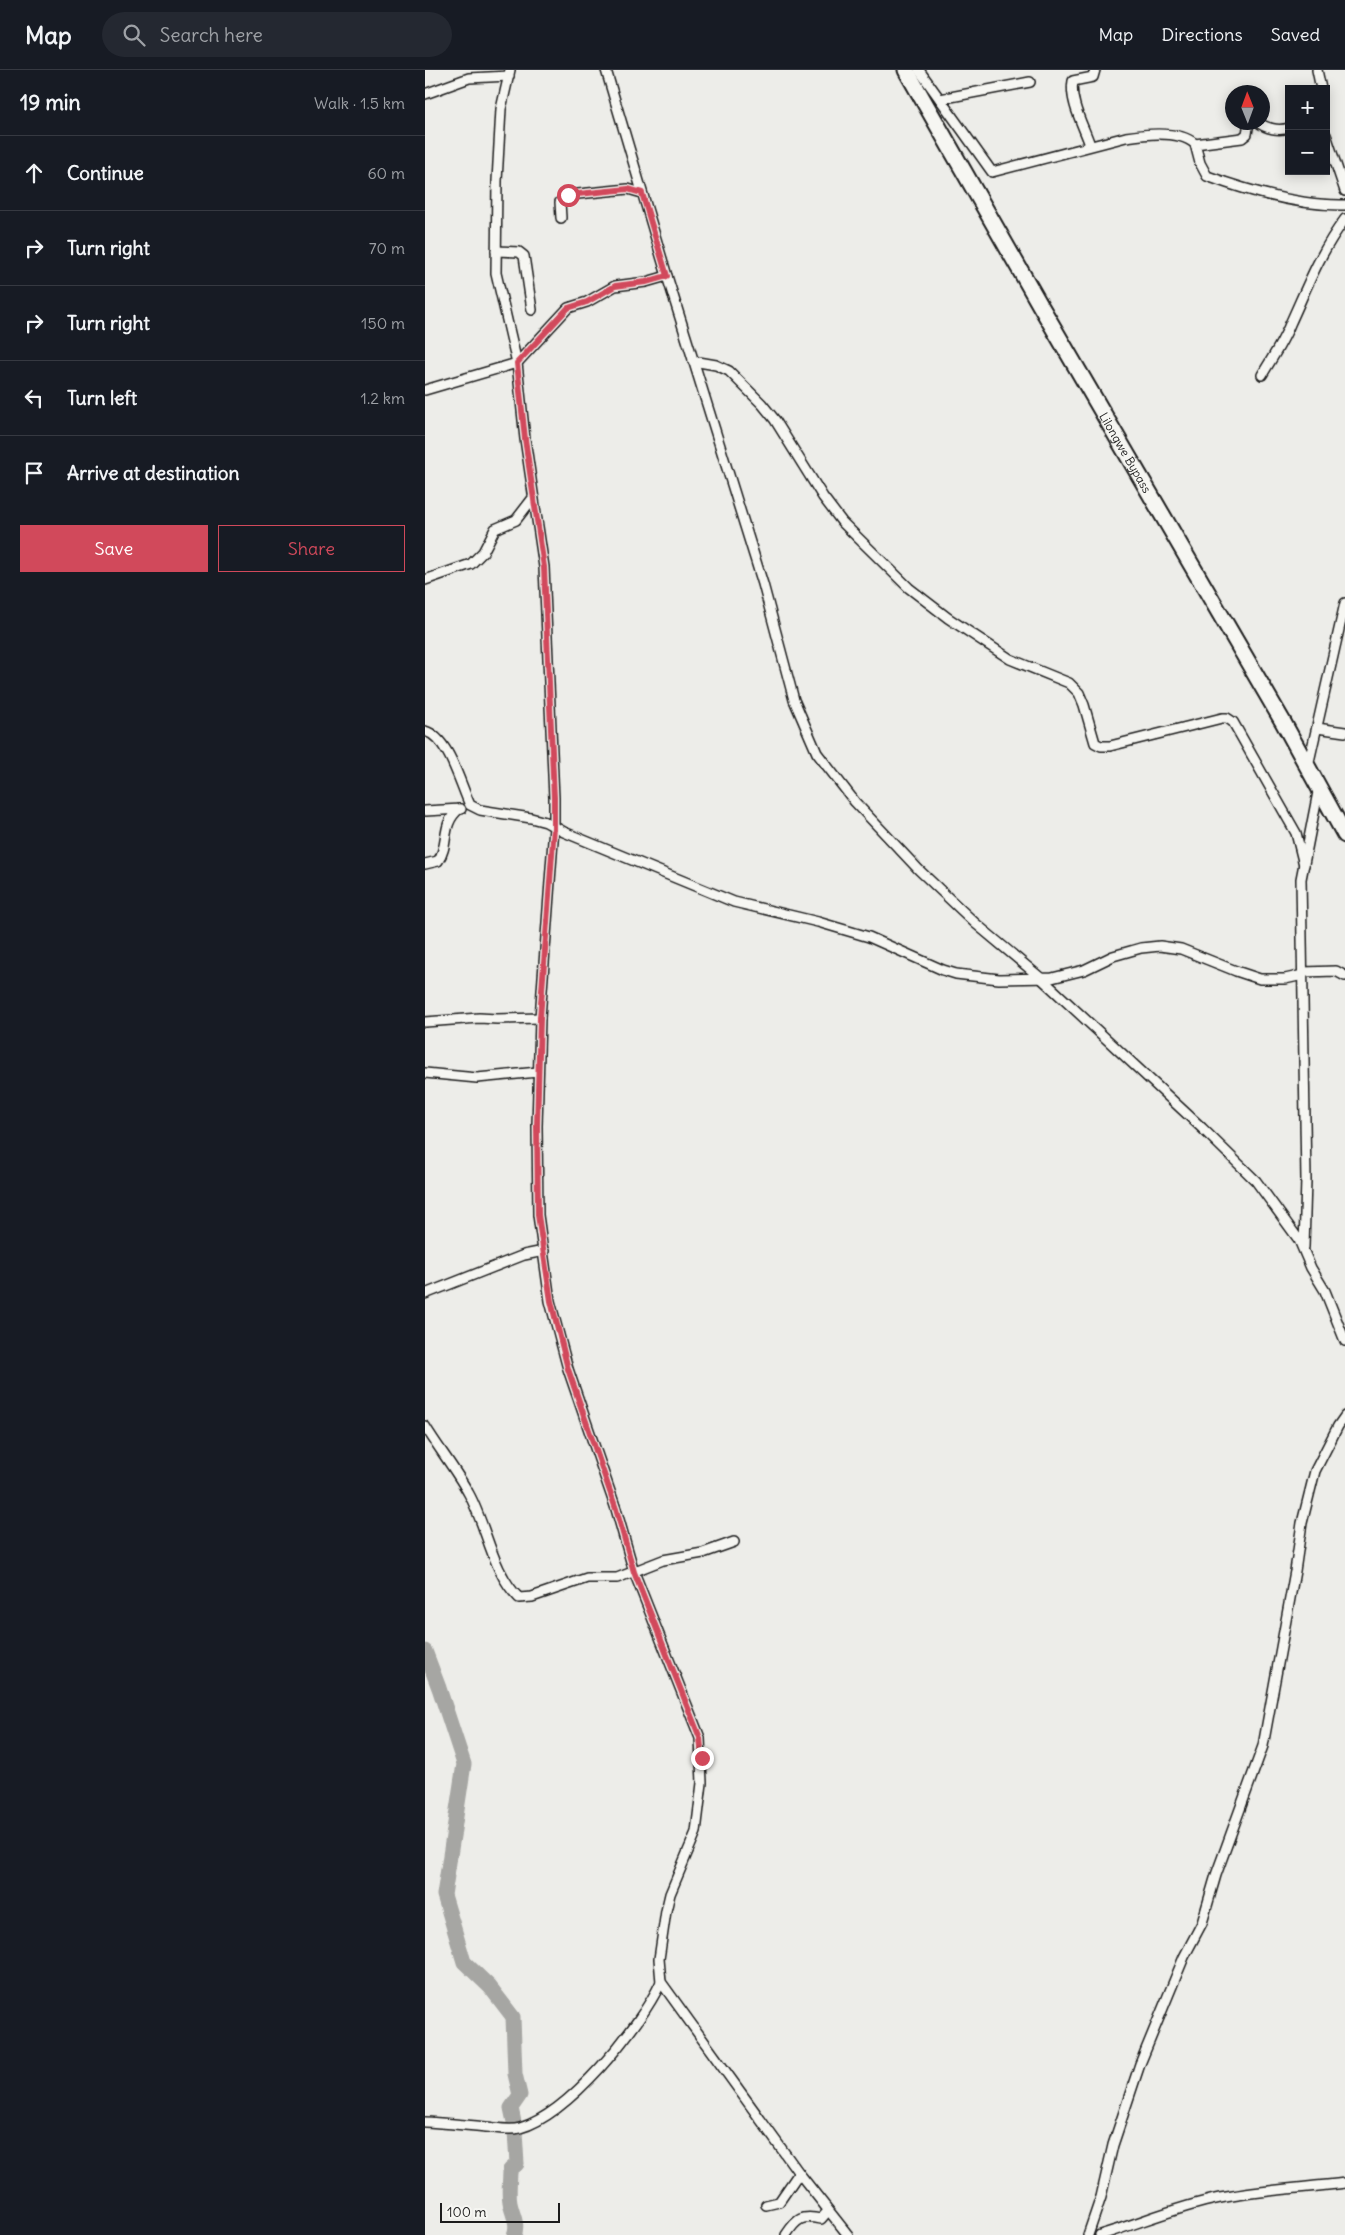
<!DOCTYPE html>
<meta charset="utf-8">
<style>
body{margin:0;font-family:Delius,sans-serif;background:#242831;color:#f1f3f6}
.controls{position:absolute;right:15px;top:15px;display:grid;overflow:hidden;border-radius:0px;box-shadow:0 2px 12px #0003}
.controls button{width:45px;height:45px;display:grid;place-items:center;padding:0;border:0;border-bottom:1px solid #363941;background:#171b24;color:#f1f3f6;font:25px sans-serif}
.compass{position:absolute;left:800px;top:15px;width:45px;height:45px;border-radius:50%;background:#171b24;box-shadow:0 2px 12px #0003;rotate:359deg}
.scale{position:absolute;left:15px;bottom:12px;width:120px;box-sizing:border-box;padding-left:5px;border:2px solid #1c1c1c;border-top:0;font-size:14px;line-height:18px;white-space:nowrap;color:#1c1c1c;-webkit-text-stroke:4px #f6f6f2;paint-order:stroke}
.stop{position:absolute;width:15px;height:15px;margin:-11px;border:4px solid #d1495b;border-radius:50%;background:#fff}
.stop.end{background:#d1495b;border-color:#fff;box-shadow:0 1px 5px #0008}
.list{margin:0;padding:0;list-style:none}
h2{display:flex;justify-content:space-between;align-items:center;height:65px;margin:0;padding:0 20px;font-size:21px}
h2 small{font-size:16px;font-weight:400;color:#9ea1a6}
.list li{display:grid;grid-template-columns:32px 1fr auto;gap:15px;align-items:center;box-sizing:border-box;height:75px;padding:0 20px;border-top:1px solid #363941}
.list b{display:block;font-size:19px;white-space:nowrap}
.list em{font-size:16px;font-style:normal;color:#9ea1a6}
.actions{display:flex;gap:10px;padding:15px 20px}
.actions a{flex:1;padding:11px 0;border:1px solid #d1495b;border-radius:0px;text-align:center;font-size:18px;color:#d1495b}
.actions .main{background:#d1495b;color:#fff}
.icon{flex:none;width:28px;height:28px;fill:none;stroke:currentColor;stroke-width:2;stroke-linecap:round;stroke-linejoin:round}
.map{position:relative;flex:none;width:920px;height:2165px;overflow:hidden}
header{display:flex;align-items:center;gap:30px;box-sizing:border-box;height:70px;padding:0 25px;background:#171b24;border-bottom:1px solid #363941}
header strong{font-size:24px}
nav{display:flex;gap:28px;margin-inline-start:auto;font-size:18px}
.search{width:350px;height:45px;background:#242831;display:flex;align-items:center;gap:12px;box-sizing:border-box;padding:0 18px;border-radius:28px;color:#9ea1a6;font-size:19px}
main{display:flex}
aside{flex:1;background:#171b24}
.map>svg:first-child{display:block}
</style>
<header>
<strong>Map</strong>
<div class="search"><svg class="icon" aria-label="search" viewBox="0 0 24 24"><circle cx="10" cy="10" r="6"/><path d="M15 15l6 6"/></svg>Search here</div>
<nav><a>Map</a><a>Directions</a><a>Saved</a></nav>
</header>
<main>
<aside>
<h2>19 min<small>Walk · 1.5 km</small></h2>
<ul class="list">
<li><svg class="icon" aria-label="ahead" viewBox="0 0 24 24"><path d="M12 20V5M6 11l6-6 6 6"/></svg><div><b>Continue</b></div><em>60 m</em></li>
<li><svg class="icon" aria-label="right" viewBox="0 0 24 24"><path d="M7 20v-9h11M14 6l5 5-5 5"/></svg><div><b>Turn right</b></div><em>70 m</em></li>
<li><svg class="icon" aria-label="right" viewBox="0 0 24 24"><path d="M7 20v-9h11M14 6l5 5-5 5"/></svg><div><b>Turn right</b></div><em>150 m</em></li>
<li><svg class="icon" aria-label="left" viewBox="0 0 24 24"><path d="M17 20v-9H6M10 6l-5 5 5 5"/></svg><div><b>Turn left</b></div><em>1.2 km</em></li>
<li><svg class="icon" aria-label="arrive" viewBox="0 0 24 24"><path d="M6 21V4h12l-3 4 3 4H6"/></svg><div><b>Arrive at destination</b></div></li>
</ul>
<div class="actions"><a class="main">Save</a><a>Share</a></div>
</aside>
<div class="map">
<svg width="920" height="2165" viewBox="0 0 920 2165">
<rect width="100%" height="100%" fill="#edede9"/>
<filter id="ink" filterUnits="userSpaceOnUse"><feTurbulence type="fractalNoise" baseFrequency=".02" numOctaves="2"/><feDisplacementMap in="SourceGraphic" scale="10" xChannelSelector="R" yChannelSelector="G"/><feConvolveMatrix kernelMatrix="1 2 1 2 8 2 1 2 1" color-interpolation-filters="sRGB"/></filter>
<g filter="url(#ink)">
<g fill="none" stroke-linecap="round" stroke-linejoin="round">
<g stroke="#a6a6a3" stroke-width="15">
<polyline points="0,1581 14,1618 39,1694 19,1825 39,1892 65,1917 88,1947 90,2004 95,2025 86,2038 90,2057"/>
<path d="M89,2165C94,2154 87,2144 85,2133C83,2123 85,2111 85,2100L92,2094L90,2062"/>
</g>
<g stroke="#1c1c1c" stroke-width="12">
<g id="minor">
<polyline points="85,0 76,39 72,111 71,203 92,293 100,369 119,497 129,728 129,757 115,948 112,1056 113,1145 125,1231 143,1299 191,1439 209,1502 275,1668 277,1713 271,1762 245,1824 241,1841 234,1889 236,1912 374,2103 423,2165"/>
<polyline points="181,0 242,206 338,514 369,630 392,683 430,732 494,800 550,853 617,909 777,1058 831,1111 874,1170 886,1198 900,1221 920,1271"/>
<path d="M494,0L567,102L701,67C720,64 755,60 770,74L775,93L782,106C823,121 877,136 920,135"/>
<polyline points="892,0 896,19"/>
<polyline points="0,24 44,8 84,6"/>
<polyline points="515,29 605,12"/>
<path d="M833,52C841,59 854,61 864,58"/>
<polyline points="901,65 920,121"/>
<polyline points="770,74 817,68 822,64 824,52"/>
<path d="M665,75C659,57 644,31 648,11L668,7L670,0"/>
<polyline points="136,148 135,132 143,125 203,119 217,123"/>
<polyline points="71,181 94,182 99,186 107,240"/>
<polyline points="268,291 291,295 304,301 337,334 350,350 398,427 417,452 484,518 523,548 585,589 644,613 654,623 659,635 670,673 676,676 685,676 797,648 802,648 808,652 871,763 879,795"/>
<path d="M837,305C847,288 858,272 865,254C883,215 894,184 920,149"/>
<polyline points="0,320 92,293 143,238 162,232 190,216 221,212 242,206"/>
<polyline points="0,510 46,494 58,482 70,459 91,450 108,428"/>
<polyline points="892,658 920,662"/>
<path d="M0,661C24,668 35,714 45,735L55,740L106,748L121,752L139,762L309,832L393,852L444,867L518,900L531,904L574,909L627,908L659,900L688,886L716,878L735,876L756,879L811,901L835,909H860L878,905"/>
<polyline points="883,696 920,533"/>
<polyline points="0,741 36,739"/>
<path d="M0,794L13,791C25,774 15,755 34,739"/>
<polyline points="878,902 911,901 920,906"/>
<polyline points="0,952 54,948 72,949 115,948"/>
<polyline points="0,1003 52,1008 113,1002"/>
<polyline points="879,1177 881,1110 876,809 894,717"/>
<polyline points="0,1224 99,1185 119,1181"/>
<path d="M0,1356C14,1379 31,1400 44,1424C62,1457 67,1502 94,1528L107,1527L162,1508H192L238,1490L278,1483L309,1472"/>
<path d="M0,2052C20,2053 41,2055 61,2057C72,2058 85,2061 95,2058C144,2044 215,1957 236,1912"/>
<polyline points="341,2135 354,2132 374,2103"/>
<path d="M361,2165C372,2148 377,2145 396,2149L403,2141"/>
<polyline points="663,2165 676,2127 688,2075 715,1994 759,1887 777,1853 791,1805 838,1676 870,1501 877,1453 890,1401 913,1356 920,1346"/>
<path d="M675,2165C715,2153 754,2136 795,2128C836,2120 879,2118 920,2113"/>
</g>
</g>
<g stroke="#1c1c1c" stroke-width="19">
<g id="primary">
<path id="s1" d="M481,0L615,235L858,652L920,765"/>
</g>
</g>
<use href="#minor" stroke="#f6f6f2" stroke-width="9"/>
<use href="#primary" stroke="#f6f6f2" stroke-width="15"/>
</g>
</g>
<g fill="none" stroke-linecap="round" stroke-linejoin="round" filter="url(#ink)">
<polyline stroke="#d1495b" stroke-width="6" points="143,125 203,119 217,123 242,206 221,212 190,216 162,232 143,238 92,293 100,369 119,497 129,728 129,757 115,948 112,1056 113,1145 126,1231 143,1299 191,1439 209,1502 275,1668 277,1688"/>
</g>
<g text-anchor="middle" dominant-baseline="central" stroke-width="5" stroke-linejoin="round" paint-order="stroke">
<g font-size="12" fill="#1c1c1c" stroke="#f6f6f2">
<text stroke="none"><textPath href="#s1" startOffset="441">Lilongwe Bypass</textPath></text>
</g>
</g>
</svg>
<div class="controls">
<button>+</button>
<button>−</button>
</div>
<svg class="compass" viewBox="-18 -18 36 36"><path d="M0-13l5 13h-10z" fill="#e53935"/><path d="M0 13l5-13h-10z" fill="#9ea1a6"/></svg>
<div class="scale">100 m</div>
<div class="stop" style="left:143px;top:125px"></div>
<div class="stop end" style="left:277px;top:1688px"></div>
</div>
</main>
